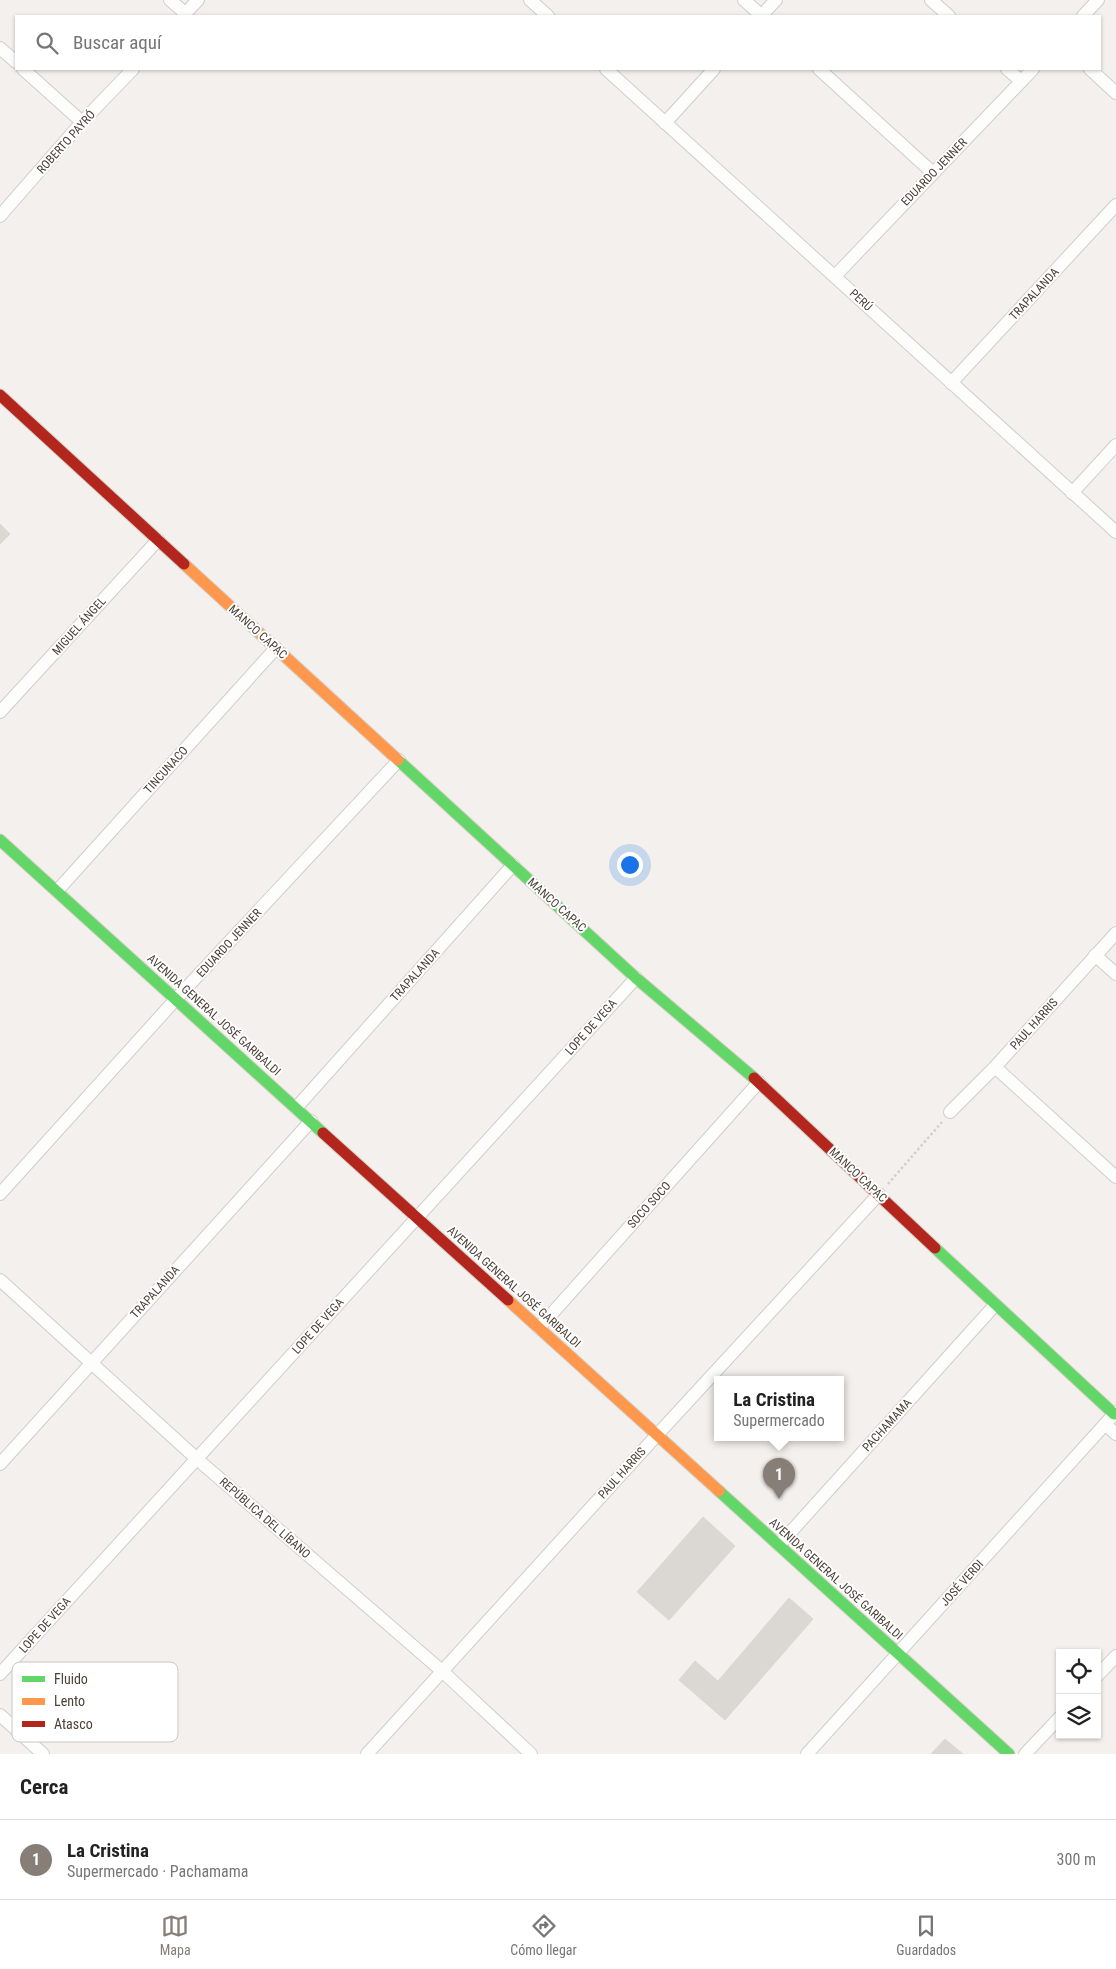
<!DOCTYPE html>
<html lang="es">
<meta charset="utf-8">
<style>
body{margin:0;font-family:"Roboto Condensed",sans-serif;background:#f2f2f2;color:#222}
.controls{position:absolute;right:15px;bottom:15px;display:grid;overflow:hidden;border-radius:0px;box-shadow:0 1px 4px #0004}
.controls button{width:45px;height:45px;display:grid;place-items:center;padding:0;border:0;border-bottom:1px solid #e0e0e0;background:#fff;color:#222;font:25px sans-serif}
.you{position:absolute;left:629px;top:864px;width:18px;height:18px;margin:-12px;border:4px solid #fff;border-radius:50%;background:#1a73e8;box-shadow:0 0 0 8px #1a73e833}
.badge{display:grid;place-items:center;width:32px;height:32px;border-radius:50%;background:#867e77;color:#fff;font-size:16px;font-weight:700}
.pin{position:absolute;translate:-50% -41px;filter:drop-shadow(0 1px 2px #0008)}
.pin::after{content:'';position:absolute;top:26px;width:18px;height:15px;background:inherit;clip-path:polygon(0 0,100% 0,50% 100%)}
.popup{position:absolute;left:714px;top:1376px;width:130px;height:65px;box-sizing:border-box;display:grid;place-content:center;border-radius:0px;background:#fff;filter:drop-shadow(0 1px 4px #0005);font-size:16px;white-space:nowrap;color:#767676}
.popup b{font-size:19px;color:#222}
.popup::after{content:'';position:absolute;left:50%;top:100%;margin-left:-10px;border:10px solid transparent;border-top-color:#fff}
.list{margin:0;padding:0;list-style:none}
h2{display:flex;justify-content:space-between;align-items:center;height:65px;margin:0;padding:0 20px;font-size:21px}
h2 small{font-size:16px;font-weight:400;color:#767676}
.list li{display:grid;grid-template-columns:32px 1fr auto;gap:15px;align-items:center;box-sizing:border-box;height:80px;padding:0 20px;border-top:1px solid #e0e0e0}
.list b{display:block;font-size:19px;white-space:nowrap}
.list p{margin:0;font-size:16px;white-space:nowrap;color:#767676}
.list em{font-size:16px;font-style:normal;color:#767676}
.icon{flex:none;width:28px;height:28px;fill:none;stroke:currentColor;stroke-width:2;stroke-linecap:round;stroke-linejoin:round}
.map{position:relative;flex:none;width:1116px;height:1754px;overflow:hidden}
.search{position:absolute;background:#fff;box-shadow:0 1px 4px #0004;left:15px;right:15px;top:15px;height:55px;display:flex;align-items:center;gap:12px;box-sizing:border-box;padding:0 18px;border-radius:0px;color:#767676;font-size:19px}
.sheet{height:145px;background:#fff}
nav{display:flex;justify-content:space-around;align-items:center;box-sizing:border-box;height:70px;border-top:1px solid #e0e0e0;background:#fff;font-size:14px;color:#767676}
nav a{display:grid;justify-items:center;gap:2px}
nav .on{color:#867e77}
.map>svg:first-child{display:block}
</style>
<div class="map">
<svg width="1116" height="1754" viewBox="0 0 1116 1754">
<rect width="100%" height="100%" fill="#f3f0ed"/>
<g fill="#dbd8d3" stroke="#dbd7d2">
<polygon points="0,524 10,534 0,544"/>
<polygon points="703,1517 735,1546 669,1620 637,1592"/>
<polygon points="789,1598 813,1619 725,1720 679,1680 695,1661 718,1681"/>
<polygon points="945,1739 963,1754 931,1754"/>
</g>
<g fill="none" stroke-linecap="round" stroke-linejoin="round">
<g stroke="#d1ceca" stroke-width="14">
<g id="street">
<polyline points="170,0 185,13"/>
<polyline points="530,0 548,16"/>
<polyline points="744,0 762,16"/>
<polyline points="931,0 949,16"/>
<polyline points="183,16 198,0"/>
<polyline points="761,16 776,0"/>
<polyline points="1083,16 1098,0"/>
<polyline points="0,48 16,62"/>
<polyline points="23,69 82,122"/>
<polyline points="606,69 1116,532"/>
<polyline points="819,69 933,173"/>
<polyline points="1007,69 1021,81"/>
<polyline points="1090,69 1116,93"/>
<polyline points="665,123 714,69"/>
<polyline points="0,216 82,122 133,69"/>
<polyline points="835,276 1033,69"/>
<polyline points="951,383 1116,205"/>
<polyline points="1072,493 1116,445"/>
<polyline points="0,712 158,540"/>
<polyline points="57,891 276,648"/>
<polyline points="1095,955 1116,974"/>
<polyline points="995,1067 1116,1177"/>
<polyline points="296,1108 513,865"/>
<polyline points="950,1112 995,1067 1116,933"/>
<polyline points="0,1194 176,999 399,760"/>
<polyline points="0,1280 197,1459 442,1671 531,1754"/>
<polyline points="539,1328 759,1082"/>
<polyline points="1106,1425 1116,1434"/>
<polyline points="0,1464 311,1121"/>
<polyline points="779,1545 995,1305"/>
<polyline points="0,1674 636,978"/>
<polyline points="1097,1676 1116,1656"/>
<polyline points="0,1715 43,1754"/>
<polyline points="367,1754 657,1435 879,1194"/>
<polyline points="807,1754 1116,1412"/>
<polyline points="1025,1754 1060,1717"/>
</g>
</g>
<g stroke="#d4cec4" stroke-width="13">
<g id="fast">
<polyline points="398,760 636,978 754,1078"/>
<polyline points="0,840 323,1133"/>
<polyline points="935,1248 1114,1414"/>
<polyline points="719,1491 1009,1754"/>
</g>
</g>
<g stroke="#d4cec4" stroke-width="13">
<g id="slow">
<polyline points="184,564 398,760"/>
<polyline points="508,1300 719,1491"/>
</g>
</g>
<g stroke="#d4cec4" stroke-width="13">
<g id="jam">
<polyline points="0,395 184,564"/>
<polyline points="754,1078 935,1248"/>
<polyline points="323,1133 508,1300"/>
</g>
</g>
<polyline stroke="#d3d0cb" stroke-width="2.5" stroke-dasharray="2.5 2.5" stroke-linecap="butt" points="888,1184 942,1122"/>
<use href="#street" stroke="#fdfdfc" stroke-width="12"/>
<use href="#fast" stroke="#63d668" stroke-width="11"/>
<use href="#slow" stroke="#ff974d" stroke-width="11"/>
<use href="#jam" stroke="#b3261e" stroke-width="11"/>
</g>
<g text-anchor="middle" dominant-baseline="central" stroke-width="4" stroke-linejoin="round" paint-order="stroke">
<g font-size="12" fill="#4b4137" stroke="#fff">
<text transform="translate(66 142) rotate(-48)">ROBERTO PAYRÓ</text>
<text transform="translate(934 172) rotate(-46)">EDUARDO JENNER</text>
<text transform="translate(1034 294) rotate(-47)">TRAPALANDA</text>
<text transform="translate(861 300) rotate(43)">PERÚ</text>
<text transform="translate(79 626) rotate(-48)">MIGUEL ÁNGEL</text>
<text transform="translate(258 632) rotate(42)">MANCO CAPAC</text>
<text transform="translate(166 770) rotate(-48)">TINCUNACO</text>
<text transform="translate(557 905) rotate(42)">MANCO CAPAC</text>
<text transform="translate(229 943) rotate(-47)">EDUARDO JENNER</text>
<text transform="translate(415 975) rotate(-48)">TRAPALANDA</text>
<text transform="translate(214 1015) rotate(42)">AVENIDA GENERAL JOSÉ GARIBALDI</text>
<text transform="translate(1034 1024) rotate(-48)">PAUL HARRIS</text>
<text transform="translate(591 1027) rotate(-48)">LOPE DE VEGA</text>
<text transform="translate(858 1175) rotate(43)">MANCO CAPAC</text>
<text transform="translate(649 1205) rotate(-48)">SOCO SOCO</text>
<text transform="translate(514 1287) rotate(42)">AVENIDA GENERAL JOSÉ GARIBALDI</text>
<text transform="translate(155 1292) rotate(-48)">TRAPALANDA</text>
<text transform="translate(318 1326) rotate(-48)">LOPE DE VEGA</text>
<text transform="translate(887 1425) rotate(-48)">PACHAMAMA</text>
<text transform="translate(622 1473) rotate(-48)">PAUL HARRIS</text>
<text transform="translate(265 1518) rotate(41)">REPÚBLICA DEL LÍBANO</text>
<text transform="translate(836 1579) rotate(42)">AVENIDA GENERAL JOSÉ GARIBALDI</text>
<text transform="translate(962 1583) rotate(-48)">JOSÉ VERDI</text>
<text transform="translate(45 1625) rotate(-48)">LOPE DE VEGA</text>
</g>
</g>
<rect x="12" y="1662" width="166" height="80" rx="8" fill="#fff" stroke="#c9c6c3" stroke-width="1"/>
<rect x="22" y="1676" width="23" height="6" fill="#63d668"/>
<rect x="22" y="1698" width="23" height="7" fill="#ff974d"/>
<rect x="22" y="1721" width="23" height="6" fill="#b3261e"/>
<g font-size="14" fill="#4b4137">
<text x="54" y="1684">Fluido</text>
<text x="54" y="1706">Lento</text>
<text x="54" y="1729">Atasco</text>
</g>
</svg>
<div class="controls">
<button><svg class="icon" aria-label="locate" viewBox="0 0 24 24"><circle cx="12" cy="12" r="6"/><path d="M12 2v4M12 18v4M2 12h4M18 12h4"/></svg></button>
<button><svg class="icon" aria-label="layers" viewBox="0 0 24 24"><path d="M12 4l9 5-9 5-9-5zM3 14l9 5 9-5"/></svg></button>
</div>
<div class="you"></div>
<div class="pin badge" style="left:779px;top:1499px">1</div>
<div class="popup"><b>La Cristina</b>Supermercado</div>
<div class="search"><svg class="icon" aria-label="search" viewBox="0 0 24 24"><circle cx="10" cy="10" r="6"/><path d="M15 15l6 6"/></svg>Buscar aquí</div>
</div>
<section class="sheet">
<h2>Cerca<small></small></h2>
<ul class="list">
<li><span class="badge">1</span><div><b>La Cristina</b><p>Supermercado · Pachamama</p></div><em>300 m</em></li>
</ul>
</section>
<nav>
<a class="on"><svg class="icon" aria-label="map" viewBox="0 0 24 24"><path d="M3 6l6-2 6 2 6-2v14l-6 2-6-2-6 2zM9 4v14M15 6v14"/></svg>Mapa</a>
<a><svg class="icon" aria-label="directions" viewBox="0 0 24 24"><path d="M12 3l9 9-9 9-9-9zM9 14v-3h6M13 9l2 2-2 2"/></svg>Cómo llegar</a>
<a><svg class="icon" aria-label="saved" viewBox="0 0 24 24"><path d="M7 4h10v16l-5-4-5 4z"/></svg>Guardados</a>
</nav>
